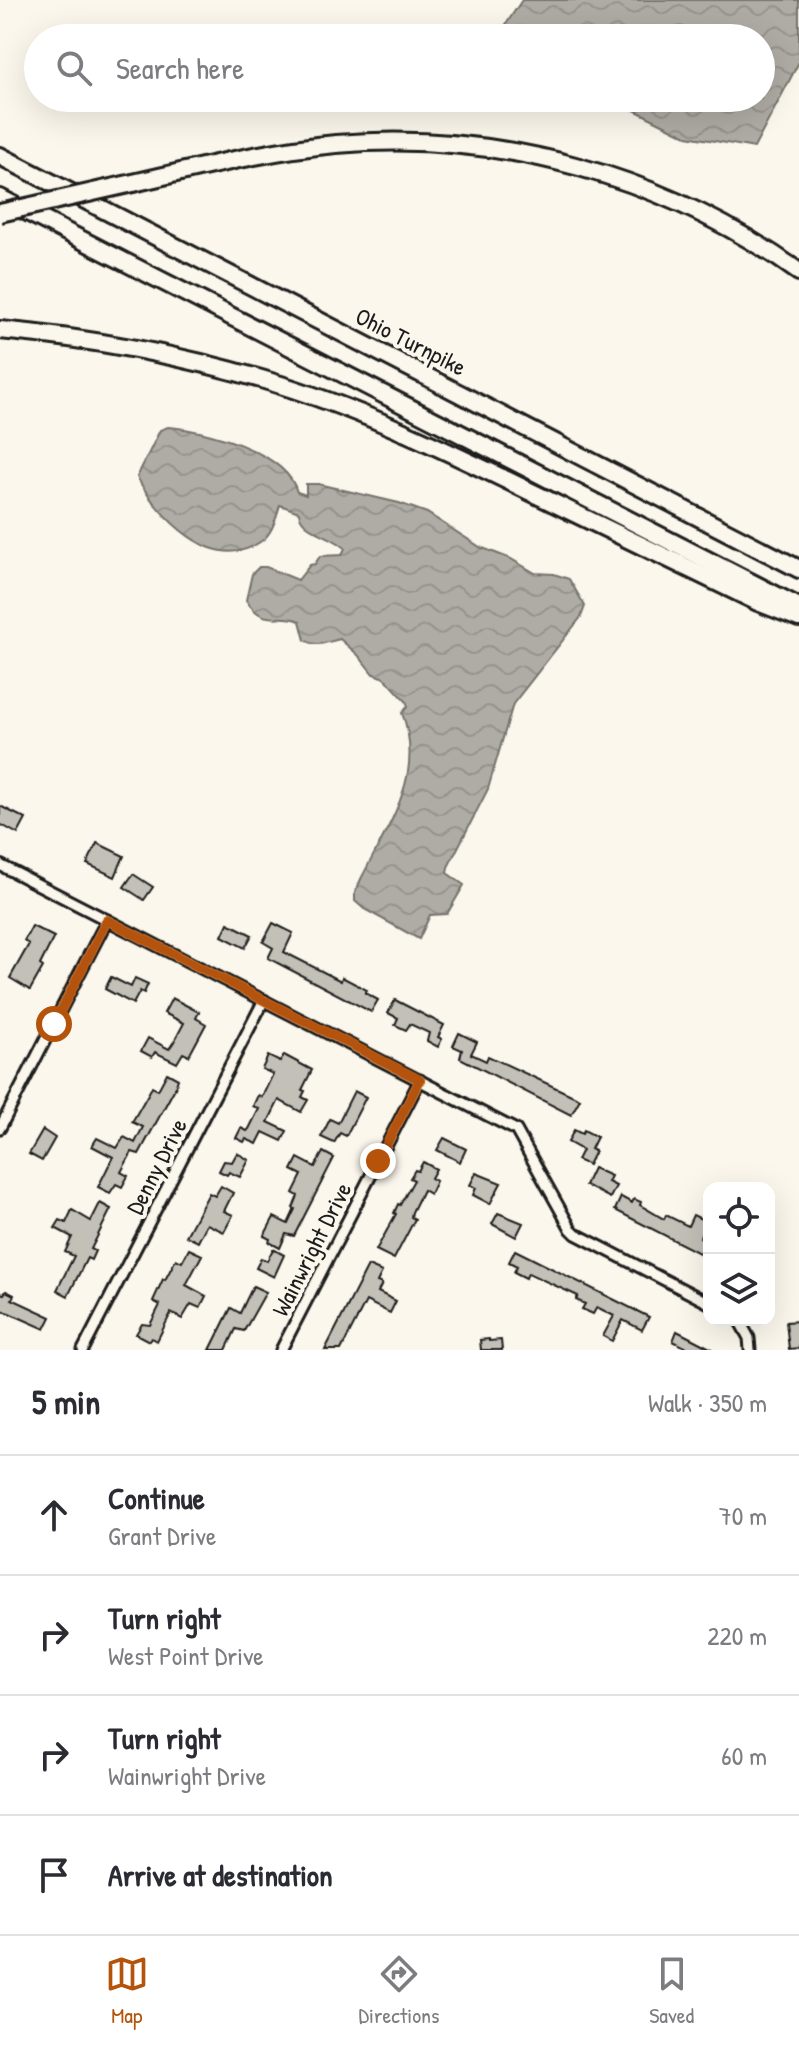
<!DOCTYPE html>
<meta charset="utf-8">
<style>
body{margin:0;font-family:"Patrick Hand",sans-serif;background:#f2f2f3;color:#2b2b33}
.controls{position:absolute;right:24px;bottom:24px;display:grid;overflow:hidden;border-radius:16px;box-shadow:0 8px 32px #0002}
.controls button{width:72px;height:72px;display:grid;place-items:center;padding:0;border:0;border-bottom:2px solid #e1e1e2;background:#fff;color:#2b2b33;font:40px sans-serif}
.stop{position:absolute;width:24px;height:24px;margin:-18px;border:6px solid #b45309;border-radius:50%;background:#fff}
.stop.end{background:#b45309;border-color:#fff;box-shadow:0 2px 8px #0008}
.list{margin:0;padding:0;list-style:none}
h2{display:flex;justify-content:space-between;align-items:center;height:104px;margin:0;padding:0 32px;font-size:34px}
h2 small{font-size:26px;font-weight:400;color:#7c7c81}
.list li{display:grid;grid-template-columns:52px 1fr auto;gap:24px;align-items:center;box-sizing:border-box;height:120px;padding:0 32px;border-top:2px solid #e1e1e2}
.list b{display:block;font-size:30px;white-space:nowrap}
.list p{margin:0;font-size:26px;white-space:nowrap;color:#7c7c81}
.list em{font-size:26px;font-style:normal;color:#7c7c81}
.icon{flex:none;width:44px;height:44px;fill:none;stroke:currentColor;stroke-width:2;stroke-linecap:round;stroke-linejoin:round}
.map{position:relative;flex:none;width:799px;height:1350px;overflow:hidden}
.search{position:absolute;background:#fff;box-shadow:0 8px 32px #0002;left:24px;right:24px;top:24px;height:88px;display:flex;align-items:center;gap:20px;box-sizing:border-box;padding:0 28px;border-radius:44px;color:#7c7c81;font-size:30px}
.sheet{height:584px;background:#fff}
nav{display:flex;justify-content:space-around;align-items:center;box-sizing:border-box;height:112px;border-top:2px solid #e1e1e2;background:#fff;font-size:22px;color:#7c7c81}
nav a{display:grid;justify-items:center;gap:4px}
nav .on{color:#b45309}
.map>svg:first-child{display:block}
</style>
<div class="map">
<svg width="799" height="1350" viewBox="0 0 799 1350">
<defs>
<pattern id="water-waves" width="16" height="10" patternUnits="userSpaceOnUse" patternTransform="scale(2)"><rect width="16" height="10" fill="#afaca5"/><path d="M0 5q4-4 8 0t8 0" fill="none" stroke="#96938d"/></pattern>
</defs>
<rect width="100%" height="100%" fill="#fbf7ec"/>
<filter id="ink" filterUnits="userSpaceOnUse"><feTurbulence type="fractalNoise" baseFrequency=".0125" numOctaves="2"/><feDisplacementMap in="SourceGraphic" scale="16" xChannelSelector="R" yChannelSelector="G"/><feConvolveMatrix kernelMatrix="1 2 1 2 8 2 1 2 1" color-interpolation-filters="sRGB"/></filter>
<g filter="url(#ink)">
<g fill="url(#water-waves)" stroke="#74726e" stroke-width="2">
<polygon points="522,0 799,0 799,62 754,148 687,136 610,98 761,98 761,38 497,38"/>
<path d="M168,427C206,430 286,452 297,492L306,495V484H318L399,503L427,513L480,547L511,559L535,573L554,574L569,579L585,606L581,617L513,704L488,789L448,867L447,873L464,885L447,914L430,915L419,939L364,909L355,901V893L361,879C388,825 426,775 402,713L408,706L406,701L385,678L373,674L358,655L340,639C326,642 318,648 305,640L300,621C279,612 264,628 246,600L252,574L259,567H266L298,580L310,565L315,564L320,556L342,555L345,548C331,534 300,531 299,512L280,505C276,517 273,534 260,542C213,575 157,515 137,477L160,430Z"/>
</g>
<g fill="#c3c0b8" stroke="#1c1c1c" stroke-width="2">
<polygon points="0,806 26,819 18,834 0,824"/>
<polygon points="97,843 124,856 115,877 87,864"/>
<polygon points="133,874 153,887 144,900 124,887"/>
<polygon points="228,923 252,935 245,948 222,936"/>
<polygon points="273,923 293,933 284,952 341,981 342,977 367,990 365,993 378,1000 371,1012 268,958 273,948 263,942"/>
<polygon points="32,926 54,937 40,965 43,967 30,990 10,978 29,944 24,941"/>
<polygon points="111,977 131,987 135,978 148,984 144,993 140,991 133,1004 105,989"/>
<polygon points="172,998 199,1012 196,1018 206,1024 189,1056 183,1053 177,1063 155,1052 152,1057 141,1051 148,1038 169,1049 175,1040 184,1023 164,1013"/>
<polygon points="395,1000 444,1025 438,1037 442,1039 438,1047 427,1041 429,1033 410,1024 406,1030 395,1025 398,1018 388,1013"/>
<polygon points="459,1033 477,1042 471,1054 486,1061 488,1056 580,1099 571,1115 460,1058 462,1050 453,1046"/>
<polygon points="284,1055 312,1070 302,1090 305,1091 302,1097 308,1100 301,1112 279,1100 268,1122 287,1131 282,1141 263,1132 257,1144 246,1139 244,1142 236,1138 241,1128 247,1131 249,1129 259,1109 253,1106 258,1095 262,1097 273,1074 262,1069 268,1056 280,1062"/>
<polygon points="167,1073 178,1079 175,1088 139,1154 132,1152 121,1172 128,1176 122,1187 116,1184 110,1193 98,1187 113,1157 92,1146 97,1138 117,1148 124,1137 135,1143 143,1127 132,1122 152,1087 158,1090"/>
<polygon points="354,1091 366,1097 346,1136 340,1133 334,1143 321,1137 330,1119 338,1123"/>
<polygon points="43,1130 55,1138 42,1161 29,1154"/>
<polygon points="574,1130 582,1134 584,1130 597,1137 591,1149 595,1151 588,1165 577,1160 582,1150 568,1142"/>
<polygon points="444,1138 466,1149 460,1162 437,1150"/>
<polygon points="323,1152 334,1158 294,1236 286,1234 280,1248 269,1242 270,1239 264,1236 274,1217 288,1224 295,1209 293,1208 298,1196 293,1193 302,1175 292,1170 298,1158 315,1167"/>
<polygon points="237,1153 249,1160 240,1177 229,1172 227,1175 219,1171 224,1161 232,1162"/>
<polygon points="423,1162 436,1169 431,1178 436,1181 430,1194 423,1190 412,1212 411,1217 415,1219 394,1259 376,1250 396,1214 394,1213 398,1204 400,1205 414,1180 410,1178 415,1170 418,1171"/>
<polygon points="593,1168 611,1176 608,1182 616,1186 610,1198 585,1185"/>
<polygon points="476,1173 501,1183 490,1204 473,1195 476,1188 470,1185"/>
<polygon points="221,1186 233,1193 224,1211 233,1215 224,1232 207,1224 198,1242 186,1236 209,1193 215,1196"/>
<polygon points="621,1197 632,1203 634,1199 641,1202 640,1205 664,1219 666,1215 688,1226 693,1215 708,1222 700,1237 707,1243 701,1254 615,1210"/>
<polygon points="100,1203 111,1209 91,1249 95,1251 91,1260 87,1258 68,1296 57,1290 74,1256 65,1252 72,1237 55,1228 60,1220 66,1223 72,1210 91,1221"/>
<polygon points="498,1213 523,1223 516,1237 492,1224"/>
<polygon points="189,1249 202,1255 186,1285 206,1296 200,1308 191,1304 182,1319 171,1313 157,1341 151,1338 149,1341 136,1334 142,1324 150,1325 160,1305 153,1301 163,1279 165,1280 176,1259 182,1262"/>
<polygon points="273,1249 284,1255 274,1277 256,1268 261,1258 267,1261"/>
<polygon points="515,1250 649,1317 642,1330 623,1320 612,1341 603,1336 614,1316 597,1307 593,1314 582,1309 585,1304 576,1300 578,1296 528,1273 526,1278 514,1272 517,1266 509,1262"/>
<polygon points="368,1266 382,1272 377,1282 382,1284 378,1292 396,1301 390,1313 366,1301 341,1350 325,1350"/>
<polygon points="253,1286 266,1292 244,1331 236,1329 226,1350 210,1350 231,1308 240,1313"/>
<polygon points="6,1291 14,1295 12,1299 51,1317 45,1329 0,1309 0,1293 4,1294"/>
<polygon points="799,1321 799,1348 789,1349 786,1322"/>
<polygon points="677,1331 714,1350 691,1350 673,1341"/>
<polygon points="489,1339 489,1341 501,1340 502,1350 481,1350 480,1340"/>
</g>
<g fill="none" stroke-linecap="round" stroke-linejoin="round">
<g stroke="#1c1c1c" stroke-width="15">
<g id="street">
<polyline points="0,865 516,1130 571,1229 576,1234 709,1303"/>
<polyline points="0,1128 107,920"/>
<polyline points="739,1320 749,1338 750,1350"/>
<polyline points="83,1350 264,1000"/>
<polyline points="281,1350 420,1080"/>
</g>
</g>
<g stroke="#1c1c1c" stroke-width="22">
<g id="highway">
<polyline points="0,156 799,569"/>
<path d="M133,183C200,168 267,150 336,144C499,130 665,176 799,272"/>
<polyline points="0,198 799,607"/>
<path d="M0,330C97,339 192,357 284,386C369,413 449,452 529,491C605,528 681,565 758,602L799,618"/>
</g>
</g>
<use href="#street" stroke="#fbf7ec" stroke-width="9"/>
<use href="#highway" stroke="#fbf7ec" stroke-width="16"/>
<g stroke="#1c1c1c" stroke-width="22" stroke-linecap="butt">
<polyline id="highway-bridge" points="0,213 133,183"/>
</g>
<use href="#highway-bridge" stroke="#fbf7ec" stroke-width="16"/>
</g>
</g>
<g fill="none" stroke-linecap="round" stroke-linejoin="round" filter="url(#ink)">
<polyline stroke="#b45309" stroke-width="10" points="54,1024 107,920 420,1080 378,1161"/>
</g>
<g text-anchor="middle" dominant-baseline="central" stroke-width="8" stroke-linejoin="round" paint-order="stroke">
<g font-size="24" fill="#1c1c1c" stroke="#fbf7ec">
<text transform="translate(411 341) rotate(27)">Ohio Turnpike</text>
<text transform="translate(156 1166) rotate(-63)">Denny Drive</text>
<text transform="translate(311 1249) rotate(-63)">Wainwright Drive</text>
</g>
</g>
</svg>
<div class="controls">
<button><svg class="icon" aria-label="locate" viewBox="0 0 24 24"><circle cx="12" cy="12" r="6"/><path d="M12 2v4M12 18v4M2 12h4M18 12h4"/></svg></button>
<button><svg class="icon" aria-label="layers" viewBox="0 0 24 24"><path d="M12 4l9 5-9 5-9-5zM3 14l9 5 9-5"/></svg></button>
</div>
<div class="stop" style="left:54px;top:1024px"></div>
<div class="stop end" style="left:378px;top:1161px"></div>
<div class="search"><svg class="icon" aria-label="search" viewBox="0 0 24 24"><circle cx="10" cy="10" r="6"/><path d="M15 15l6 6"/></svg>Search here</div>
</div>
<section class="sheet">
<h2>5 min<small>Walk · 350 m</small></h2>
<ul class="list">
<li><svg class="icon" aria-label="ahead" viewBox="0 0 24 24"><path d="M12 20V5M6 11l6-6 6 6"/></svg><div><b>Continue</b><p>Grant Drive</p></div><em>70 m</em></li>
<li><svg class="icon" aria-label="right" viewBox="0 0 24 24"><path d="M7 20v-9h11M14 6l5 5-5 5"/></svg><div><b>Turn right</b><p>West Point Drive</p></div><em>220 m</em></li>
<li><svg class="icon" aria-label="right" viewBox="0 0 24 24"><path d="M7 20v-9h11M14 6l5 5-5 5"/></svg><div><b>Turn right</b><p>Wainwright Drive</p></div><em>60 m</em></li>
<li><svg class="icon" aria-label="arrive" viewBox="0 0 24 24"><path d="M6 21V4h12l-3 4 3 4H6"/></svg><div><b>Arrive at destination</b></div></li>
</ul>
</section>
<nav>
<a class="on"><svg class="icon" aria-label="map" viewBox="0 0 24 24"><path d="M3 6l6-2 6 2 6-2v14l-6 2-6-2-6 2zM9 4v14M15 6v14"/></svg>Map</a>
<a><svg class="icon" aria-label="directions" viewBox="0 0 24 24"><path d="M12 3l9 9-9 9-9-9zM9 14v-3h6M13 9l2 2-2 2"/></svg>Directions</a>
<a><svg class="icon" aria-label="saved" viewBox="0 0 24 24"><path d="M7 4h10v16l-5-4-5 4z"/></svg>Saved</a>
</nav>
